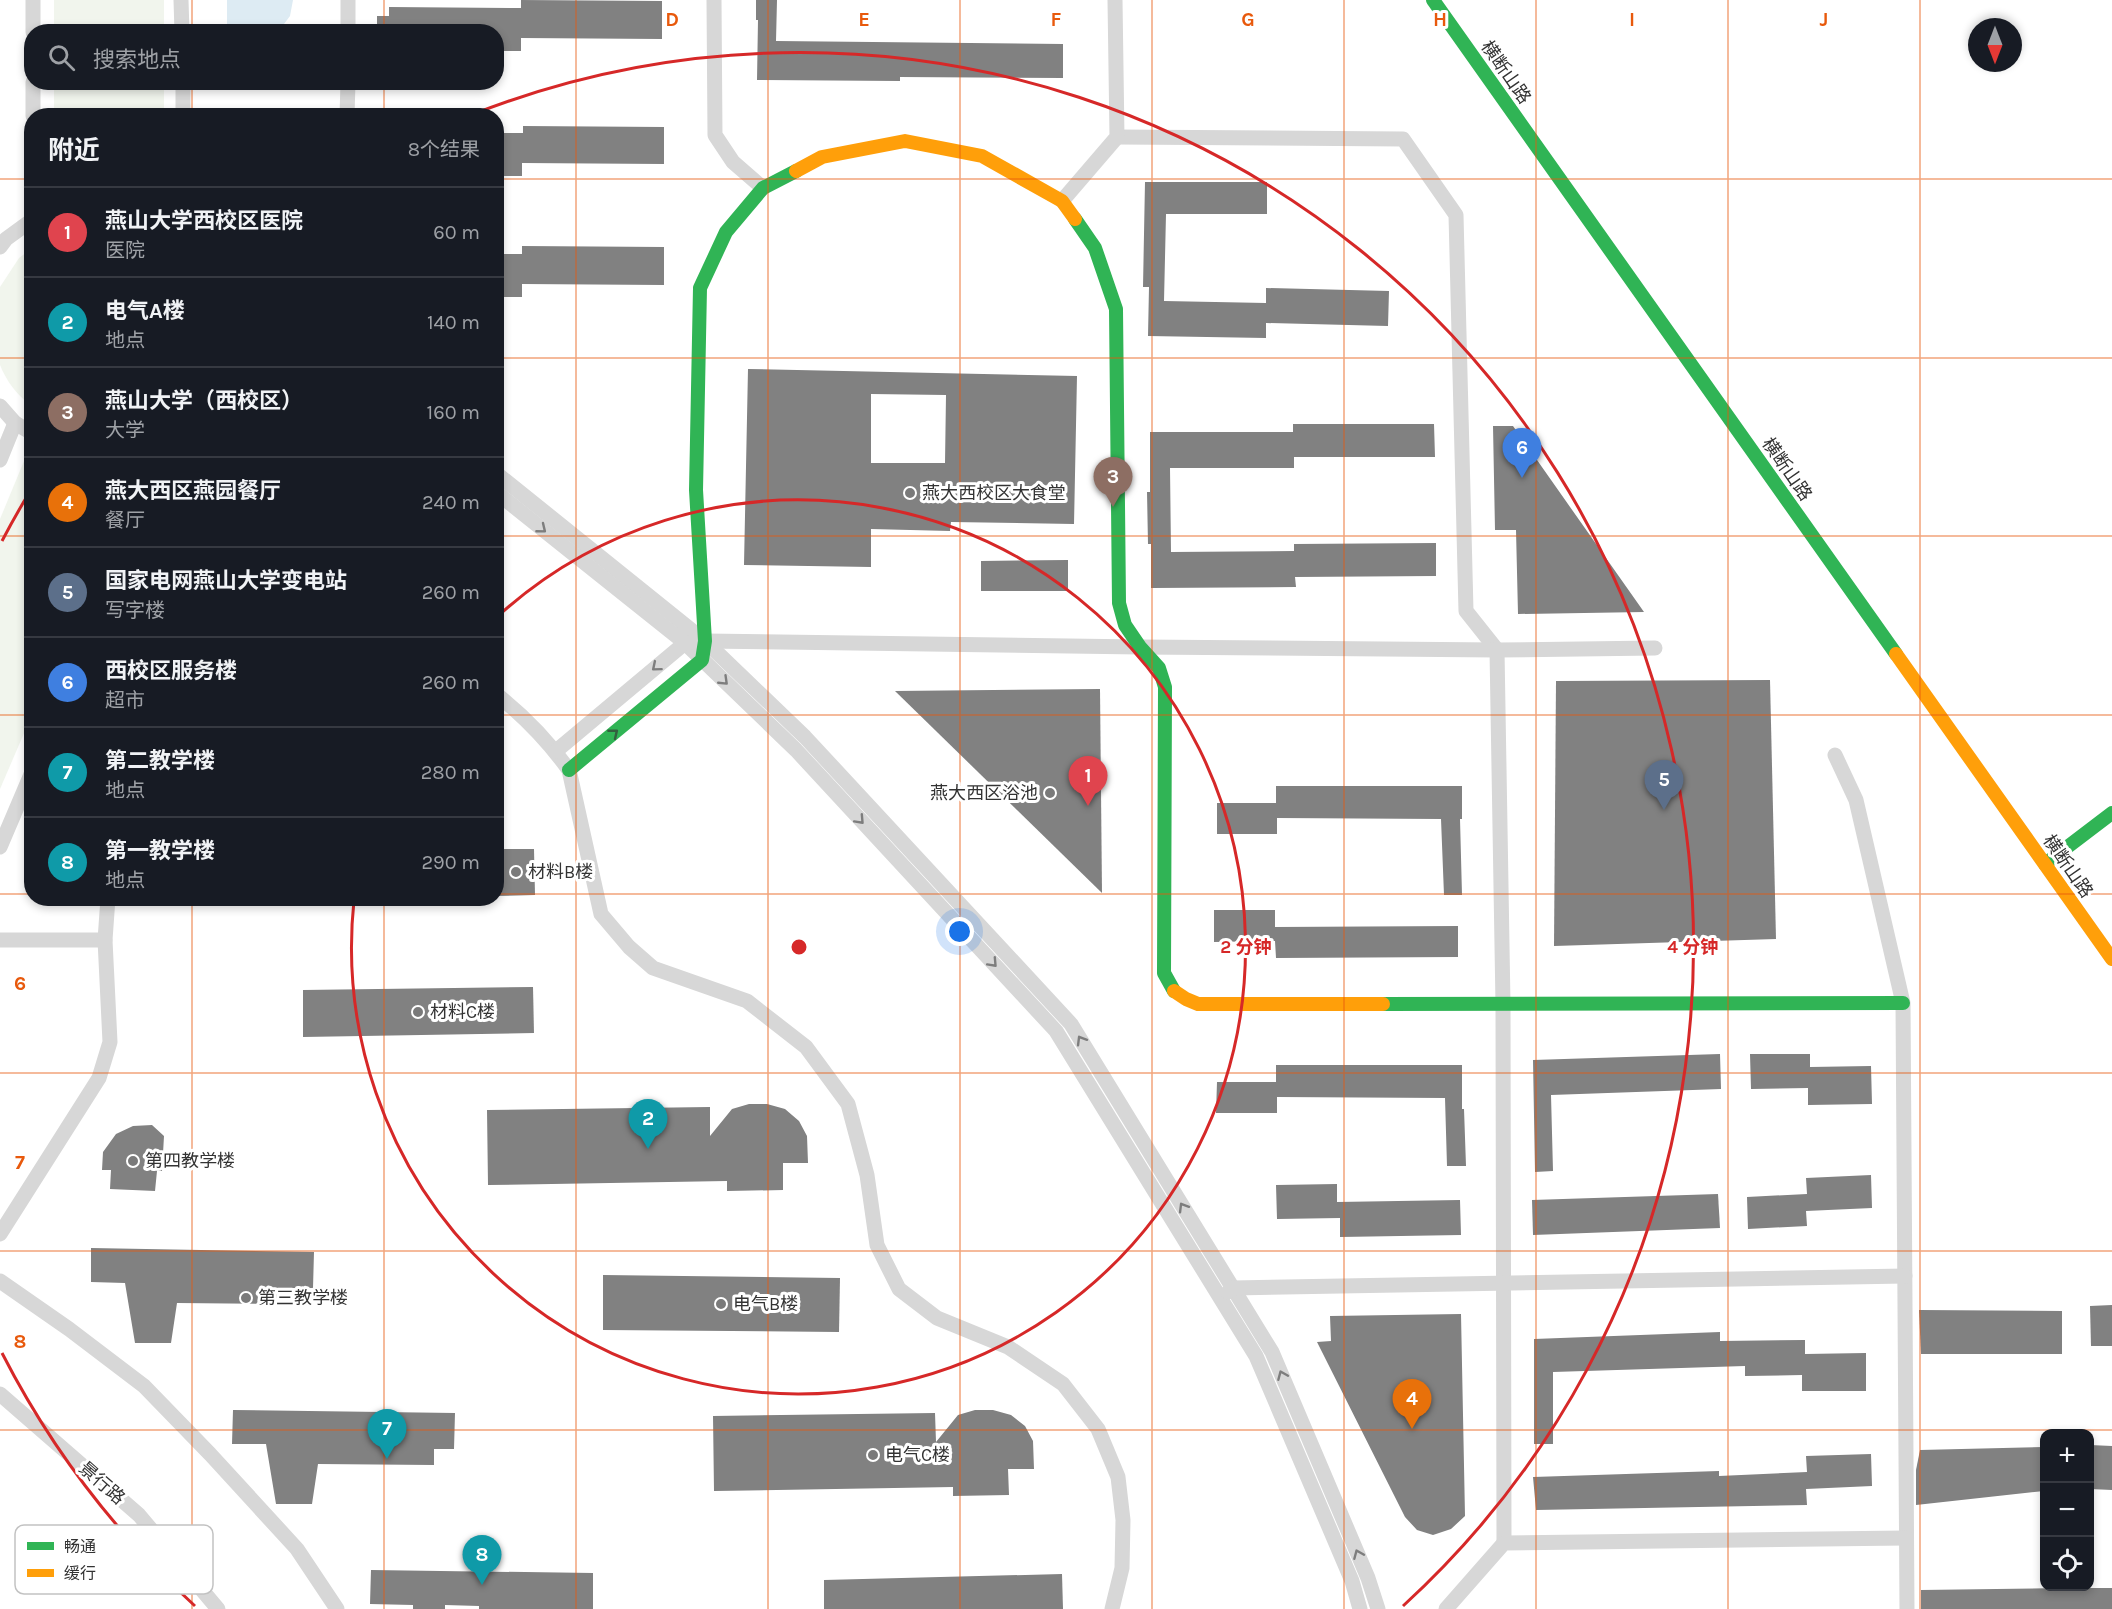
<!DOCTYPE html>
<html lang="zh">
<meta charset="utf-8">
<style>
body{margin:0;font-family:Karla,"Noto Sans SC",sans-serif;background:#242831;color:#f1f3f6}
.controls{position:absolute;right:18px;bottom:18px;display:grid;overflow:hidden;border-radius:12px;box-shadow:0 3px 9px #0003}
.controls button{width:54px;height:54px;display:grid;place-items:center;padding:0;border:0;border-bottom:2px solid #363941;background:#171b24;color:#f1f3f6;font:30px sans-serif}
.compass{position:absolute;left:1968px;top:18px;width:54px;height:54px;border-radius:50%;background:#171b24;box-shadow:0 3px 9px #0003;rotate:180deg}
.you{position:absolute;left:960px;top:932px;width:21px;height:21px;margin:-15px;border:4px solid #fff;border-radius:50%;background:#1a73e8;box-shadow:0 0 0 9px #1a73e833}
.badge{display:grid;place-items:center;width:39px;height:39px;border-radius:50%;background:#1a73e8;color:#fff;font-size:20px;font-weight:700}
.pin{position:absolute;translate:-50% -50px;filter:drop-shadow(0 2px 3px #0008)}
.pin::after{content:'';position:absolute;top:32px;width:21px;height:18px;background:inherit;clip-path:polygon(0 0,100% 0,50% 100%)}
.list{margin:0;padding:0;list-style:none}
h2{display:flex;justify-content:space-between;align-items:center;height:78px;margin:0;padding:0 24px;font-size:26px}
h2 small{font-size:20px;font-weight:400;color:#9ea1a6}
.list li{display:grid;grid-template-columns:39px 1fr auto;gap:18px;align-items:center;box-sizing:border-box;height:90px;padding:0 24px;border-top:2px solid #363941}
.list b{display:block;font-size:22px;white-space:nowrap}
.list p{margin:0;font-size:20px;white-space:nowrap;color:#9ea1a6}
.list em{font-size:20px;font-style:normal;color:#9ea1a6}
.icon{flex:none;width:33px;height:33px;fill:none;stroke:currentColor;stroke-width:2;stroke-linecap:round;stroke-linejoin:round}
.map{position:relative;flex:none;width:2112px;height:1609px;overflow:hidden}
.search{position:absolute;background:#171b24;box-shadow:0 3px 9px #0003;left:24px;top:24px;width:480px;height:66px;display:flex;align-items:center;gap:15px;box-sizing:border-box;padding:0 21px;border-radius:24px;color:#9ea1a6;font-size:22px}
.panel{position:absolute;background:#171b24;box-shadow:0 3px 9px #0003;left:24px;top:108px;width:480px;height:798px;border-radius:24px}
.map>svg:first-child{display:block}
</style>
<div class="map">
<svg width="2112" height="1609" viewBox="0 0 2112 1609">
<rect width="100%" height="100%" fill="#fff"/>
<g fill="#f1f5ed">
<rect x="54" y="0" width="110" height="31"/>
<rect x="54" y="83" width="110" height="32"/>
<path d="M31,249V405C17,396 6,380 0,365V287L19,258Z"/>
<polygon points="24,461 32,464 31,717 0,789 0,519"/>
</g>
<polygon fill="#ddebf3" points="227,0 293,0 290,16 278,32 227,31"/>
<g fill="#818181" fill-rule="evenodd">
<polygon points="521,0 662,1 662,39 521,38 521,51 496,51 496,32 377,32 377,16 389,16 389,7 521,8"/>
<polygon points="756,0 777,0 776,41 1063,44 1063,78 900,77 900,81 757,80 758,20 756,20"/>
<polygon points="523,126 664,127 664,164 522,163 522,176 496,176 496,133 523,133"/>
<polygon points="1145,182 1267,182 1267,214 1166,214 1164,301 1266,303 1266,288 1389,291 1388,326 1266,323 1266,338 1148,336 1149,287 1143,287"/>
<polygon points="522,246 664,247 664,285 522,284 522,297 496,297 496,254 522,254"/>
<path d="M748,369L1077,376L1074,524L951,522L950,531L871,529V567L744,565ZM871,394L946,395L945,463H871Z"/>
<polygon points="1293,424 1434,424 1435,457 1294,457 1294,468 1170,468 1171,552 1294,551 1294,544 1436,543 1436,576 1295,577 1296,587 1151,588 1151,544 1148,544 1147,492 1150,492 1150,432 1293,432"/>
<polygon points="1493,426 1513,426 1644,612 1518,614 1516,530 1495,530"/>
<polygon points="1068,560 1068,591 981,591 981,561"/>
<polygon points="1770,680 1776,939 1554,946 1556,681"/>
<polygon points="1100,689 1102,893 895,691"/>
<polygon points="1276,786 1462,786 1462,819 1460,819 1462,895 1444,895 1441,819 1277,818 1277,834 1217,834 1217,803 1276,803"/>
<polygon points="496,849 534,849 535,895 496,896"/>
<polygon points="1214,910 1275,910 1275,927 1458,926 1458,957 1276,958 1275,941 1214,942"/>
<polygon points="533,987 534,1033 303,1037 303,990"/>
<polygon points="1720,1054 1721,1089 1551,1095 1553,1171 1535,1172 1533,1060"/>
<polygon points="1750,1054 1810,1054 1810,1067 1871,1066 1872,1104 1808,1105 1808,1088 1751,1089"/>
<polygon points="1276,1065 1462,1065 1462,1109 1464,1109 1466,1166 1447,1166 1445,1098 1277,1097 1277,1113 1216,1113 1217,1082 1276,1082"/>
<polygon points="749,1104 767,1104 785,1109 799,1121 807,1136 808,1163 783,1163 783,1190 727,1191 727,1181 488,1185 487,1110 710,1107 710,1136 732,1109"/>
<polygon points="152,1125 164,1136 162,1171 157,1171 155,1191 110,1189 111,1170 102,1170 103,1152 116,1134 133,1126"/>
<polygon points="1871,1175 1872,1208 1806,1211 1807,1226 1748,1229 1747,1197 1807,1194 1806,1178"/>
<polygon points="1337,1184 1337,1202 1460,1200 1461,1235 1340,1237 1340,1218 1277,1219 1276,1185"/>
<polygon points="1718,1194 1720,1228 1533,1235 1532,1200"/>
<polygon points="91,1248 314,1252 313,1288 293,1288 293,1304 177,1303 171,1343 135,1343 125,1283 91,1282"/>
<polygon points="603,1275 840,1278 839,1332 603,1330"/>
<polygon points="2112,1305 2112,1346 2091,1346 2090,1306"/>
<polygon points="1919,1310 2062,1311 2062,1354 1921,1354"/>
<polygon points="1461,1314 1465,1516 1451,1529 1433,1535 1417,1530 1405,1517 1317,1342 1331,1341 1330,1316"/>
<polygon points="1720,1332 1720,1341 1805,1340 1805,1354 1866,1353 1866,1391 1802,1391 1802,1375 1745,1376 1745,1366 1553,1372 1553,1444 1534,1444 1534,1339"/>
<polygon points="233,1410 455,1413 454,1449 434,1449 434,1465 318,1464 312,1504 276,1504 266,1444 232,1444"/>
<polygon points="975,1410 993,1410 1011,1415 1025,1426 1033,1441 1034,1469 1008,1469 1009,1495 953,1496 953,1487 714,1491 713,1416 935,1413 936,1442 958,1415"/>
<polygon points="2090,1445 2112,1446 2112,1490 2090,1489"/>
<polygon points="2044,1447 2044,1491 1916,1505 1916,1470 1920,1450"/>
<polygon points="1871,1454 1872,1486 1806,1489 1807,1505 1536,1510 1533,1477 1719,1471 1719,1476 1807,1472 1806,1456"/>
<polygon points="371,1570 593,1573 593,1609 479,1609 479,1606 445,1605 445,1609 413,1609 413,1605 370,1604"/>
<polygon points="1062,1574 1063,1609 824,1609 824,1580"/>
<polygon points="2061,1588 2112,1588 2112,1609 1921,1609 1921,1590"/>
</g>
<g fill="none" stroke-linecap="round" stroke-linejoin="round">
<g stroke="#d7d7d7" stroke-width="15">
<polyline points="181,0 182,32"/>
<polyline points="714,0 715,135 733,162 763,188"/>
<polyline points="33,32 33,0"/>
<polyline points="348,32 348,0"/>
<polyline points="183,82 183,116"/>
<polyline points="33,116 33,82"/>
<polyline points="347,116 348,82"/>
<polyline points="1117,137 1403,139 1456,215 1466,611 1497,650 1503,1004 1504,1543"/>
<polyline points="1062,201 1117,137 1115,0"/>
<polyline points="0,247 6,239 32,220"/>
<polyline points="0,406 15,423 32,433"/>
<polyline points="0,460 15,423"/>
<polyline points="496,473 705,641 805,737 1071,1024 1272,1352 1368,1578 1378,1609"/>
<polyline points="496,492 685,643 796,750 1056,1031 1256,1356 1352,1581 1360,1609"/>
<path d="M496,694C524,716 548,741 569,770L601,914L629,947L653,968L747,1001L806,1047L848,1104L867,1175L877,1245L899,1289L937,1318L1008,1347L1063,1384L1098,1429L1118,1477L1123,1520L1122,1568L1112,1609"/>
<polyline points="556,751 685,643 705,641 1140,647 1497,650 1655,648"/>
<polyline points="1835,755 1856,800 1903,1003 1907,1609"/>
<polyline points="0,847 32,772"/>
<polyline points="0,940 105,940"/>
<polyline points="0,1234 99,1078 110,1042 105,940 108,898"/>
<polyline points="0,1281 69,1329 144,1386 210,1454 297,1549 337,1609"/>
<polyline points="1228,1292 1233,1288 1905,1276"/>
<polyline points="0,1394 139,1515 218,1609"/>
<polyline points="1446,1609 1504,1543 1906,1538"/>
</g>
<g stroke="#30b455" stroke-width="14">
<polyline points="1433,0 1896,654"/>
<polyline points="1075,219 1095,248 1116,309 1119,603 1125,625 1140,647 1159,668 1165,687 1164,973 1174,991"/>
<polyline points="569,770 702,660 705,641 696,490 700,288 726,232 763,188 796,171"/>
<polyline points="2045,864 2112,813"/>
<polyline points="1383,1004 1903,1003"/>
</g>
<g stroke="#ff9f0a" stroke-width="14">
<polyline points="796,171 822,157 905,141 982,156 1062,201 1075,219"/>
<polyline points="1896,654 2112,959"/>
<polyline points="1174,991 1186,999 1198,1004 1383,1004"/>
</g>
</g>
<defs><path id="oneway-chevron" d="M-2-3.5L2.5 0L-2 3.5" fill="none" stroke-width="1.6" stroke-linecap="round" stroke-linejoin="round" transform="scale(1.5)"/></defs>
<g stroke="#7d7d7d">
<use href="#oneway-chevron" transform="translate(542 529) rotate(39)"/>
<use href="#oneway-chevron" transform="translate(656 667) rotate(140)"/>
<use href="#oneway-chevron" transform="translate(724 681) rotate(44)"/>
<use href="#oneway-chevron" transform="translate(860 820) rotate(47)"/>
<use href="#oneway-chevron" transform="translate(993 963) rotate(47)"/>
<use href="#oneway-chevron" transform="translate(1081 1040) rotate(-121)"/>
<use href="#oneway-chevron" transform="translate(1183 1207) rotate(-121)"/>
<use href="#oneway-chevron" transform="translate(1282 1375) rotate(-113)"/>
<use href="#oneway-chevron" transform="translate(1358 1554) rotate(-113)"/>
</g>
<use stroke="#32603f" href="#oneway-chevron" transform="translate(614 733) rotate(-39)"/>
<path fill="none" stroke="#e8590c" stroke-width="1.5" stroke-opacity="0.55" d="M192,0V32M384,0V32M576,0V1609M768,0V1609M960,0V1609M1152,0V1609M1344,0V1609M1536,0V1609M1728,0V1609M1920,0V1609M192,82V116M384,82V116M0,179H32M496,179H2112M0,358H32M496,358H2112M0,536H32M496,536H2112M0,715H32M496,715H2112M0,894H32M496,894H2112M192,898V1609M384,898V1609M0,1073H2112M0,1251H2112M0,1430H2112"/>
<g fill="none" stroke="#d62828" stroke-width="3">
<path d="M497 617A447 447 0 1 1 354 900"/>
<path d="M195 1606A894 894 0 0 1 2 1353M2 541A894 894 0 0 1 29 493M471 115A894 894 0 0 1 1403 1606"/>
</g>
<g fill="#7a7a7a" stroke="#fff" stroke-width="2">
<circle cx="910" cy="493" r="6"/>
<circle cx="1050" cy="793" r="6"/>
<circle cx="516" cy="872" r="6"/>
<circle cx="418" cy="1012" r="6"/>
<circle cx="133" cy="1161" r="6"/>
<circle cx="246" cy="1298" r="6"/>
<circle cx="721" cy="1304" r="6"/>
<circle cx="873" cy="1455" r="6"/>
</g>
<g text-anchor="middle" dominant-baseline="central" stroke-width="6" stroke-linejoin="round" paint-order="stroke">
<g font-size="18" fill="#333" stroke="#fff">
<text transform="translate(1506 72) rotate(55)">横断山路</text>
<text transform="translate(1787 469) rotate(55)">横断山路</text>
<text transform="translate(2068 866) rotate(55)">横断山路</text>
<text transform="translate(102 1483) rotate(41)">景行路</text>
</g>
<g font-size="18" fill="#333" stroke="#fff" text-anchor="start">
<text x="922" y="493">燕大西校区大食堂</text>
<text x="1038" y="793" text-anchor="end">燕大西区浴池</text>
<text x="528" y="872">材料B楼</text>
<text x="430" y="1012">材料C楼</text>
<text x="145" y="1161">第四教学楼</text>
<text x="258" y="1298">第三教学楼</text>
<text x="733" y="1304">电气B楼</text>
<text x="885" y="1455">电气C楼</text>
</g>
</g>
<rect x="15" y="1525" width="198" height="69" rx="9" fill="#fff" stroke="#c2c2c2" stroke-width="1.5"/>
<rect x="27" y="1542" width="27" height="8" fill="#30b455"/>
<rect x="27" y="1569" width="27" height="8" fill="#ff9f0a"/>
<g font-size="16" fill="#333">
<text x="64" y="1552">畅通</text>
<text x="64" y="1579">缓行</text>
</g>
<g font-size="20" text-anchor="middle" font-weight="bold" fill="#e8590c" stroke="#fff" stroke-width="6" stroke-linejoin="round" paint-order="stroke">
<text x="672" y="26">D</text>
<text x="864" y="26">E</text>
<text x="1056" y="26">F</text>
<text x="1248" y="26">G</text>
<text x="1440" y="26">H</text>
<text x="1632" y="26">I</text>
<text x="1824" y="26">J</text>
<text x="20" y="990">6</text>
<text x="20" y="1169">7</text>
<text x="20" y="1348">8</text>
</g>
<circle cx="799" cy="947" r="9" fill="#d62828" stroke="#fff" stroke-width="3"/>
<g font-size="18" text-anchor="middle" font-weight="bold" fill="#d62828" stroke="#fff" stroke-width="6" stroke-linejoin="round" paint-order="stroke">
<text x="1246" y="953">2 分钟</text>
<text x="1693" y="953">4 分钟</text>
</g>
</svg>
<div class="controls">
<button>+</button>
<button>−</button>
<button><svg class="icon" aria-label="locate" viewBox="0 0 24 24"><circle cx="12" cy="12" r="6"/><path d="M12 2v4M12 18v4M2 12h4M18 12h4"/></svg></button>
</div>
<svg class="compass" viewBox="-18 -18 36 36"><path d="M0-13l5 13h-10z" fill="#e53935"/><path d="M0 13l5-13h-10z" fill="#9ea1a6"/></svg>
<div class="you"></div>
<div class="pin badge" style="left:1088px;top:806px;background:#e0444e">1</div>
<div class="pin badge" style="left:648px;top:1149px;background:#0f9aa8">2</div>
<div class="pin badge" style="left:1113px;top:507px;background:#8d6e63">3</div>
<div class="pin badge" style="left:1412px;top:1429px;background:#e8710a">4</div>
<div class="pin badge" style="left:1664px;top:810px;background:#5c6f8a">5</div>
<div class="pin badge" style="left:1522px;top:478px;background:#3f7fe0">6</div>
<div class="pin badge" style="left:387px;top:1459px;background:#0f9aa8">7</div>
<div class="pin badge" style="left:482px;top:1585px;background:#0f9aa8">8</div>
<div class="search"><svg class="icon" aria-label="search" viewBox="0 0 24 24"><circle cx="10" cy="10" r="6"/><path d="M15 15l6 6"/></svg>搜索地点</div>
<section class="panel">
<h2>附近<small>8个结果</small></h2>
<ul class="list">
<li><span class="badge" style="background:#e0444e">1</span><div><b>燕山大学西校区医院</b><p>医院</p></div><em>60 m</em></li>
<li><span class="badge" style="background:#0f9aa8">2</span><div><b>电气A楼</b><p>地点</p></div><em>140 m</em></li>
<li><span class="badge" style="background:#8d6e63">3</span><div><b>燕山大学（西校区）</b><p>大学</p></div><em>160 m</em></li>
<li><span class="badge" style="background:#e8710a">4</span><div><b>燕大西区燕园餐厅</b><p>餐厅</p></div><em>240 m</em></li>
<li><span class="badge" style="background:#5c6f8a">5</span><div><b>国家电网燕山大学变电站</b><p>写字楼</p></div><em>260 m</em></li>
<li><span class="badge" style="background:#3f7fe0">6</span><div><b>西校区服务楼</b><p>超市</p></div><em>260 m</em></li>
<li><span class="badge" style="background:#0f9aa8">7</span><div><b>第二教学楼</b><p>地点</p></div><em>280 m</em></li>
<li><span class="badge" style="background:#0f9aa8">8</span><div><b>第一教学楼</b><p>地点</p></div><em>290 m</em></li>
</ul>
</section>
</div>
